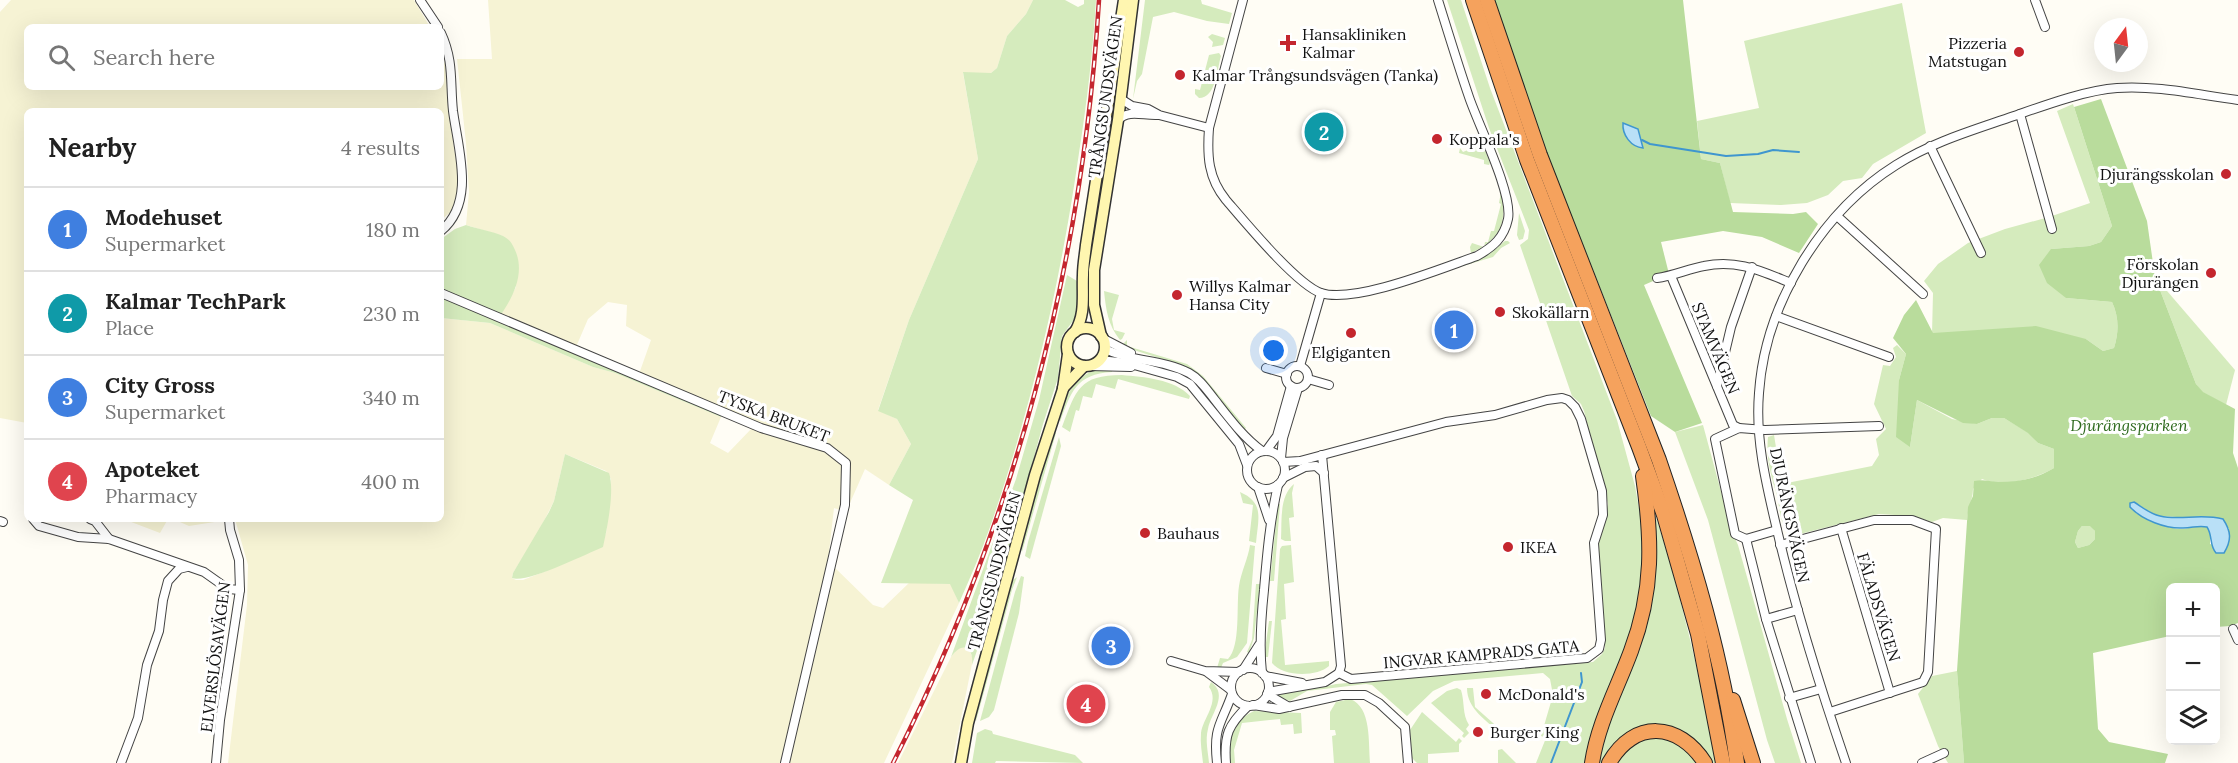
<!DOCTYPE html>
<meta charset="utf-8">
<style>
body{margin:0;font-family:Lora,serif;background:#f2f2f2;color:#222}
.controls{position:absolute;right:18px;bottom:18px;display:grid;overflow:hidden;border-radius:9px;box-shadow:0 6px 24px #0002}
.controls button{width:54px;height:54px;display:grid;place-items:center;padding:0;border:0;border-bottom:2px solid #e0e0e0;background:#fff;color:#222;font:30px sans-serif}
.compass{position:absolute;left:2094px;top:18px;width:54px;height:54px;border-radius:50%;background:#fff;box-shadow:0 6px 24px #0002;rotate:15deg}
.you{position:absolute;left:1274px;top:351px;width:21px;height:21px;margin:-15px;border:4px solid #fff;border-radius:50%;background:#1a73e8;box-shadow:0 0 0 9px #1a73e833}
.badge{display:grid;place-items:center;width:39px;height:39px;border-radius:50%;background:#d93025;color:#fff;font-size:20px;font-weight:700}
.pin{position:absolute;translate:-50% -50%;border:3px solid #fff;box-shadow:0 2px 6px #0006}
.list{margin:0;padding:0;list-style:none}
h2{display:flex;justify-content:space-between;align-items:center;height:78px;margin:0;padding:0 24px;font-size:26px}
h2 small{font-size:20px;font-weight:400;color:#767676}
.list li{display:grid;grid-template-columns:39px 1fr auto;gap:18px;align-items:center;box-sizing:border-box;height:84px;padding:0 24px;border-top:2px solid #e0e0e0}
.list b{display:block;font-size:22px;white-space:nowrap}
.list p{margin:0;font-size:20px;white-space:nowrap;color:#767676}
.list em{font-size:20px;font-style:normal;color:#767676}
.icon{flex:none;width:33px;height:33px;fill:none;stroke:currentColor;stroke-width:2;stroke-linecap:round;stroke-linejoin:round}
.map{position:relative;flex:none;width:2238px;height:763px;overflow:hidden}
.search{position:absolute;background:#fff;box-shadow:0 6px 24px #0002;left:24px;top:24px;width:420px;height:66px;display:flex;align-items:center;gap:15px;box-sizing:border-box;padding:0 21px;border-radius:9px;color:#767676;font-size:22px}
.panel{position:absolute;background:#fff;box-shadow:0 6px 24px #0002;left:24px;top:108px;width:420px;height:414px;border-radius:9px}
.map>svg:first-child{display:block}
</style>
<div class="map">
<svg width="2238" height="763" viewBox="0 0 2238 763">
<rect width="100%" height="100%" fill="#fffdf5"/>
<g fill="#f6f3d4" fill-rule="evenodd">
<polygon points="11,0 414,0 430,27 27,27 27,87 441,87 441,48 447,73 450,119 459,182 453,210 441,220 441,111 27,111 27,423 0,418 0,12"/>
<path d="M488,0H1033L1026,14L1007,36L997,68L991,73H963L978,159L909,320L878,410L897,419L911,444L889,485L865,469L846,512L834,508L828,561L873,605L883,608L910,582L951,584L959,603L884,763H228L247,605L248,565L235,519H441V318L490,323L593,367L615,373L721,417L710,443L728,453L753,427L639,374L651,340L626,326L627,305L608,302L588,319L576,347L501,314L516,287L502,236L466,225L469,192L466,143L457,59H492ZM565,454L606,471L611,479L606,534L546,571L523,580H516L512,578L513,573L537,535L554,501Z"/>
<polygon points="109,519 168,519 160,533 126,520"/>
<polygon points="173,519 222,519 221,521 189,526"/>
<polygon points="963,647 969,649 973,659 952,763 898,763 951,657 957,649"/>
</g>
<g fill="#d5ebbd">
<path d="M1033,0H1065L1078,7L1084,4V0H1096C1093,51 1087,102 1079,153C1061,280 1032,406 990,527C981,553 970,578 959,603L950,584L881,583L913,500L889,485L911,444L897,419L878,411L909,320L978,159L963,72L991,73L997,68L1007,36L1026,14Z"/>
<polygon points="1145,0 1201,0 1202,4 1232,13 1229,24 1207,21 1174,12 1153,17 1142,74 1137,81 1133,99"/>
<path d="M1447,0H1461L1490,88L1617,420L1635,486L1643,531L1646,560L1639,608L1586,763H1536L1546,738L1541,736L1553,695L1550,679L1543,673L1454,681L1433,691L1407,716L1372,685L1366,684L1307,691L1290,701L1276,697V694C1294,686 1316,690 1336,684L1593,662L1602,654L1605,648L1598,546L1608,504L1584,411L1581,404L1572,396L1520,245L1528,239L1529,230L1489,128Z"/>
<polygon points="1902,3 1926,133 1873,164 1862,178 1843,181 1828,195 1807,203 1781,205 1730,203 1720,163 1701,159 1697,121 1759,108 1744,41"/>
<polygon points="1212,34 1225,38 1223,45 1212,47 1213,42 1208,37"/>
<path d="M1219,53L1221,56C1217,69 1216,98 1199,98L1195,94V89L1200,90L1209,55Z"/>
<path d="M2073,104L2112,226L2101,242L2089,246L2051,249L2066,298L2112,302C2119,317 2119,332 2114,348L2103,351L2086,339L1932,334L1933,293L1924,281L1938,264L1968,243L2005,229L2049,217L2090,203L2057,111Z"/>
<polygon points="1478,140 1481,140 1490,163 1489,165 1484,164 1484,160 1459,153 1460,148 1463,152 1480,145"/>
<path d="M1501,192C1508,223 1500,240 1471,253L1470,247L1472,243L1484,247L1485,242H1488L1491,231H1494L1501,204L1499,203Z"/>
<polygon points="1519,213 1525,231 1523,239 1519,240 1517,235"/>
<path d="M466,225C478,229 492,231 503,236C509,239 512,243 515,250C526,274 512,300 497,320L723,412L721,417L615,373L593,367L490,323L441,318V239L455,229Z"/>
<polygon points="1505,241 1508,241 1510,243 1501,248 1493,257 1463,266 1463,264 1490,253"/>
<path d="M1067,275L1077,281V310L1075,318L1062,336L1058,378L1043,424L999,587L972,665C974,646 962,641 951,657L1016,479L1039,400Z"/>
<polygon points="2155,277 2235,370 2226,405 2202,392 2196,384"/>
<path d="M1104,291L1119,295L1112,319L1114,330L1125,333L1122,339L1120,340C1108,325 1106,310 1104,291Z"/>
<polygon points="1127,340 1127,346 1187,364 1203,376 1246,428 1244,430 1203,379 1181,365 1121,346"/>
<path d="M1897,345L1906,354L1899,380L1910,447L1917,400L1952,419L1977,424L1992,418H2004L2029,433L2038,443L2054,449V468C2035,479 2004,488 1982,479L1973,489C1973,499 1968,508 1967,520L1943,518L1932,522L1911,516L1879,514L1792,536C1778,524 1781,509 1776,492C1770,473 1766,457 1768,437L1774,435L1782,484L1872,466L1879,455L1876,439L1886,429L1874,404L1883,365L1890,366L1896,357L1893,348Z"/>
<path d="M1113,369L1112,372C1076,374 1071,392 1060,422C1059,404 1074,377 1093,371C1099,369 1106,369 1113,369Z"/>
<path d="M1122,375C1144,377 1174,379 1190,396L1189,399L1118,379L1115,389L1096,384L1092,398L1083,396L1079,411L1076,410L1070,432L1062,427C1076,390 1079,375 1122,375Z"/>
<polygon points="1703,425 1732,532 1738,545 1787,719 1801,763 1775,763 1767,740 1708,520 1675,432"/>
<polygon points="1054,432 1056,433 1022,552 1021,546 1041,473"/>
<polygon points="1059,437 1061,446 1030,559 1025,556 1028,542"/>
<path d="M565,454L609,473C615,490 607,529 603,547C586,554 526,584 512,578L513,573L549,512L554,501Z"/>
<path d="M1294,484L1292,493L1294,517L1289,518L1291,541H1285L1281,539C1282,521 1279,496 1294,484Z"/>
<path d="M1240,492C1265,503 1258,519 1256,543L1249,541L1253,505L1243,503Z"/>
<polygon points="1278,504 1280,504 1274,581 1270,581"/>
<path d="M1652,505C1680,590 1700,675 1716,763H1711C1696,739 1686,734 1659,725L1603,763H1596L1598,750L1636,651Z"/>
<polygon points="2082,526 2091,526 2095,531 2095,539 2089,545 2078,548 2075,542 2078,531"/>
<path d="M1250,545L1255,546L1247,643L1237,657L1223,663L1221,668H1217L1220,658L1228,659C1241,646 1236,605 1239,586C1241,572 1248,559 1250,545Z"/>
<path d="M1291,545L1294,582L1284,584L1286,619L1281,620L1285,665L1329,661V666C1317,677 1283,677 1272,663L1280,549L1282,546Z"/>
<polygon points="1021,576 1024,577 1019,613 994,710 989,717 980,721 1015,592"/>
<polygon points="1017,577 1012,590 976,721 974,718 1012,581"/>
<polygon points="1256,584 1260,584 1254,638 1249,653 1247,652 1252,640"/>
<polygon points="1269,621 1272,621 1268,657 1264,657"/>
<polygon points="1957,671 1964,763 1948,763 1938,746 1918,694 1932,676"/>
<path d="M1211,682C1229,695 1211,713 1208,729C1205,740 1208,752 1209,763H1203C1202,753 1200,743 1201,733C1203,718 1220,702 1209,687Z"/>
<path d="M1457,688L1461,690C1465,703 1462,714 1469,725L1466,729L1469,733L1464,738L1462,736L1464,733L1431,703L1447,691Z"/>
<path d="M1467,688H1473L1475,707L1502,731L1500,733C1486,720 1467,709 1467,688Z"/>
<path d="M1350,699C1372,707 1368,743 1370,763H1334L1332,736L1336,735L1335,730H1330V712L1336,702Z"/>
<path d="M1254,711L1301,713L1302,733L1294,734L1293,724L1281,725L1280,719L1242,723L1234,750L1235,763H1230C1228,742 1232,721 1254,711Z"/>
<polygon points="1422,712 1456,742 1459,738 1462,741 1459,744 1459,752 1428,754 1428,763 1417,763 1412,758 1410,730"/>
<polygon points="985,729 992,731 993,734 1075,755 1083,763 996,761 995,763 972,763 977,733"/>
<polygon points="1651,736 1672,738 1700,763 1614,763 1623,750"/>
<polygon points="1502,749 1516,763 1498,763 1498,750"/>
</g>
<g fill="#b9dc9c" fill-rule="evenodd">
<polygon points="1494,0 1683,0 1701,159 1720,163 1733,212 1793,214 1806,212 1818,224 1799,253 1762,237 1723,231 1661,242 1669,274 1644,285 1702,423 1675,432 1651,416 1545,149"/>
<path d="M2101,99L2147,221L2155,277L2196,384L2203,392L2235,409L2233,453L2238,468V623L2230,626L2216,627V588H2170V636L2093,653L2098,729L2109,742L2168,754L2165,763H1964L1957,671L1968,507L1973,496L1974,481C1983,479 1989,481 1998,482C2018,482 2036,479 2054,468V449L2038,443L2028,433L2004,418H1992L1977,424L1963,423L1917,400L1910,447L1896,437L1899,380L1906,354L1893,338L1904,315L1916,300L1933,333L2036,326L2086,339L2103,351L2114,348C2119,332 2119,317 2112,302L2066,298L2047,283L2039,265L2051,249L2089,246L2101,242L2112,226L2074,107ZM2134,502L2157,516L2177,517L2229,528L2226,549L2210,544V532L2207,527C2198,525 2192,528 2183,529C2167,529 2150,521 2136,513ZM2082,526H2090L2095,531V539L2089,545L2078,548L2075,542L2078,531Z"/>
</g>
<g fill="#b9e0f7" stroke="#3f96cf" stroke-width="1.5">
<path d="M1623,123L1638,129L1643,148C1631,147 1622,135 1623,123Z"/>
<path d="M2134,502C2142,507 2150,514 2160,516C2180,521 2200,513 2223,519C2231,531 2232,540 2224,553H2216C2209,545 2213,536 2207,527C2198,525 2193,528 2183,528C2166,529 2142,520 2130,507V503Z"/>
</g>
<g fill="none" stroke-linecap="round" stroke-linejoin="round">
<g stroke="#3f96cf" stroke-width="2">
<polyline points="1642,140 1650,144 1726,156 1758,154 1773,150 1799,152"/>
<polyline points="1551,763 1582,682 1581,673"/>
</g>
<g stroke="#444" stroke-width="10">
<g id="minor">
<polyline points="420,0 438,27"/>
<path d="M1243,0L1209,128C1207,156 1208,178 1226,200C1245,222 1297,285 1321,293C1355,304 1442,268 1477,256C1493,247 1504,238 1508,219C1513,194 1478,124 1469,97C1458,65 1448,32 1438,0"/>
<polyline points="2035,0 2045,27"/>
<path d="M441,33C454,61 450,83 453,111C458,149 476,202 441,231"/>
<polyline points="1121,99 1132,106 1148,109 1159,115 1209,128"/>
<polyline points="2020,114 2052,229"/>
<path d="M1118,120C1129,109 1143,116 1158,115"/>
<polyline points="1930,146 1981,253"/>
<polyline points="1837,216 1923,294"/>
<polyline points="1671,276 1733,425 1739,428"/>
<path d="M1657,278C1673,276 1688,269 1704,266C1737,259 1761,271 1791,283"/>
<polyline points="441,293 761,428 827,448 846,463 845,505 785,763"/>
<polyline points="1776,316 1889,357"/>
<polyline points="1102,338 1131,353"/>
<path d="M1105,349C1131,362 1163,359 1189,373C1200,379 1207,390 1215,400C1229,418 1243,437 1262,451"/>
<polyline points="1100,360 1127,363 1177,377 1190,384 1239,444 1247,465"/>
<polyline points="1089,366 1131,367"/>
<polyline points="1300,366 1321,293"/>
<circle cx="1297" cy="377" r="11"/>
<polyline points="1266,368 1287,374"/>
<polyline points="1308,379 1329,385"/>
<polyline points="1717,386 1731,327 1752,267"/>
<circle cx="1266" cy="470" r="19"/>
<polyline points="1266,451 1277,436 1291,386"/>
<polyline points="1322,455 1341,666 1339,673"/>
<polyline points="1281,458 1283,438 1298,388"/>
<polyline points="1283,462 1300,461 1446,422 1495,415 1547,400 1562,398 1568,400 1575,407 1581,419 1602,491 1603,515 1594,543 1601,640 1599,649 1587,658 1351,679 1339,673"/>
<polyline points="1283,478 1305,467 1316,466 1324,473"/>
<polyline points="1258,487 1269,520"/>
<polyline points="33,519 39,526 78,537 109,539 204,572 228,589 240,590"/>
<polyline points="90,519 95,521 109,539"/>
<polyline points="0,521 3,522"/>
<polyline points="1841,528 1890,693"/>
<polyline points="1777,530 1746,539 1766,619 1811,763"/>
<polyline points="1746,539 1735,534 1715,439 1739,428 1765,430 1879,426"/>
<polyline points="1780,545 1874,520 1912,520 1936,529 1928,672 1923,682 1830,712"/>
<polyline points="1766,619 1798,610"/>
<polyline points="2233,629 2238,640"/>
<polyline points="1171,661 1205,671 1239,672"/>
<circle cx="1250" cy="687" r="19"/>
<polyline points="1243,670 1259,645"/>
<polyline points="1207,672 1231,690"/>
<path d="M1262,673C1259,645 1261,618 1264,590C1267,554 1270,520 1278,485"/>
<polyline points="1265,676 1302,683"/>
<polyline points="1268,692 1325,682 1339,673"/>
<polyline points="1267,694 1289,707"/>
<polyline points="1789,698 1821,689"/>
<polyline points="1253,705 1279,709 1342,695 1365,695 1379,703 1405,727 1408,763"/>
<polyline points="121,763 138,718 147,665 159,631 163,600 168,581 179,569 187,567"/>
<polyline points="216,763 220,720 240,590 239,560 230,530 229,519"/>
<path d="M1217,763C1213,727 1221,725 1232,694"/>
<path d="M1226,763C1224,735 1228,725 1248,706"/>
<path d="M1846,763C1820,687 1796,611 1778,534C1767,487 1755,441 1759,393C1765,304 1821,212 1896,165C1932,142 1974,130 2014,116C2043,106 2086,90 2117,88C2156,85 2199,95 2238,100"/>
<polyline points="1922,763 1944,753"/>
</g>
</g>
<g stroke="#333" stroke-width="13">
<g id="secondary">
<circle cx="1086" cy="347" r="19"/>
<path d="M1075,332C1086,313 1082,296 1083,275C1083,265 1085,255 1086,245L1124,0"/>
<polyline points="1101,336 1094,305 1094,270 1118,120 1133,0"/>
<polyline points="1063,388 1084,366"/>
<polyline points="961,763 968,723 982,671 1035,475 1063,389 1068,354"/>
</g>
</g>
<g stroke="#222" stroke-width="16">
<g id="motorway">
<polyline points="1473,0 1527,160 1639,447 1664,515 1698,634 1723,763"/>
<path d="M1487,0L1540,155L1659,460C1693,559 1723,659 1737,763"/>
<polyline points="1733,700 1753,763"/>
<path d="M1592,763C1598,723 1617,689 1631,651C1654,590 1652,539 1643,476"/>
<path d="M1609,763C1634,719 1679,722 1705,763"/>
</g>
</g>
<use href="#minor" stroke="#fff" stroke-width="8"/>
<use href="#secondary" stroke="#fff6b0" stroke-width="10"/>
<use href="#motorway" stroke="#f5a25d" stroke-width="14"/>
<g stroke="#c4262e" stroke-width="4.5">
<path id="rail" d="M893,763C1013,527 1083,264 1099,0"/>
</g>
<use href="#rail" stroke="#fff" stroke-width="2" stroke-dasharray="7" stroke-linecap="butt"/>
</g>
<g fill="#c4262e" stroke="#fff" stroke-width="2">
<path d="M1285 34h6v6h6v6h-6v6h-6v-6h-6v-6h6z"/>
<circle cx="2019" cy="52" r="6"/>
<circle cx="1180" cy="75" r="6"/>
<circle cx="1437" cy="139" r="6"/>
<circle cx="2226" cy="174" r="6"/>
<circle cx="2211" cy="273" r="6"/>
<circle cx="1177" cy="295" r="6"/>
<circle cx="1500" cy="312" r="6"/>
<circle cx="1351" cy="333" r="6"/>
<circle cx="1145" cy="533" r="6"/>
<circle cx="1508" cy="547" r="6"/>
<circle cx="1486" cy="694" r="6"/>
<circle cx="1478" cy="732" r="6"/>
</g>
<g text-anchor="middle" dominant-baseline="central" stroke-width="6" stroke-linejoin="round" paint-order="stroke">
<g font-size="16" fill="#111" stroke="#fff" text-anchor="start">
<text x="1302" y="34">Hansakliniken<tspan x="1302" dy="18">Kalmar</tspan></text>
<text x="2007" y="43" text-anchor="end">Pizzeria<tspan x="2007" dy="18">Matstugan</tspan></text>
<text x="1192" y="75">Kalmar Trångsundsvägen (Tanka)</text>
<text x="1449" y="139">Koppala's</text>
<text x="2214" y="174" text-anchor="end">Djurängsskolan</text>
<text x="2199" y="264" text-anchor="end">Förskolan<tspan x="2199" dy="18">Djurängen</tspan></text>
<text x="1189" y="286">Willys Kalmar<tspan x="1189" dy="18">Hansa City</tspan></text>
<text x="1512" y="312">Skokällarn</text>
<text x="1351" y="352" text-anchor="middle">Elgiganten</text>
<text x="1157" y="533">Bauhaus</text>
<text x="1520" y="547">IKEA</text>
<text x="1498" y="694">McDonald's</text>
<text x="1490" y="732">Burger King</text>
</g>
<g font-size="16" fill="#111" stroke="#fff">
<text transform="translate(1105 97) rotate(-82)">TRÅNGSUNDSVÄGEN</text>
<text transform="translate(1716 348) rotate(67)">STAMVÄGEN</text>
<text transform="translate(774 416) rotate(21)">TYSKA BRUKET</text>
<text transform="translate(1790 515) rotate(78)">DJURÄNGSVÄGEN</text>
<text transform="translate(994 571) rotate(-75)">TRÅNGSUNDSVÄGEN</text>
<text transform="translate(1879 607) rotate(73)">FÄLADSVÄGEN</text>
<text transform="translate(1481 654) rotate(-5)">INGVAR KAMPRADS GATA</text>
<text transform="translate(215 657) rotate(-83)">ELVERSLÖSAVÄGEN</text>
</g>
<g font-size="16" font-style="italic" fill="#2f6b1f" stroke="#fff">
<text x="2129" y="425">Djurängsparken</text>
</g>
</g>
</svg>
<div class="controls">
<button>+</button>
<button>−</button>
<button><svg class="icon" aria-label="layers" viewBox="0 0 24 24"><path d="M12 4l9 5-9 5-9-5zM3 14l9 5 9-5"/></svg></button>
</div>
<svg class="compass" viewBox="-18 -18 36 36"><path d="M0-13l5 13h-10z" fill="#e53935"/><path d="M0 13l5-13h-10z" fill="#767676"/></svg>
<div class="you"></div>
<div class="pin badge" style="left:1454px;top:330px;background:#3f7fe0">1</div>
<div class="pin badge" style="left:1324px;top:132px;background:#0f9aa8">2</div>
<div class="pin badge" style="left:1111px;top:646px;background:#3f7fe0">3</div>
<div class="pin badge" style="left:1086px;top:704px;background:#e0444e">4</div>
<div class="search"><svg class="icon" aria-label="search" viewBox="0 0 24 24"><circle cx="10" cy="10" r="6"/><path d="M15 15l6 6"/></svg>Search here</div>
<section class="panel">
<h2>Nearby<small>4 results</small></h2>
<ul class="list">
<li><span class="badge" style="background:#3f7fe0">1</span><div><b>Modehuset</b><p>Supermarket</p></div><em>180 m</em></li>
<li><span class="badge" style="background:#0f9aa8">2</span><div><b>Kalmar TechPark</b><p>Place</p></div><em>230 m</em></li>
<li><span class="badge" style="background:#3f7fe0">3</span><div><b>City Gross</b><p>Supermarket</p></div><em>340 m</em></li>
<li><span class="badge" style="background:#e0444e">4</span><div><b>Apoteket</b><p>Pharmacy</p></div><em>400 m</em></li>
</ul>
</section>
</div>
